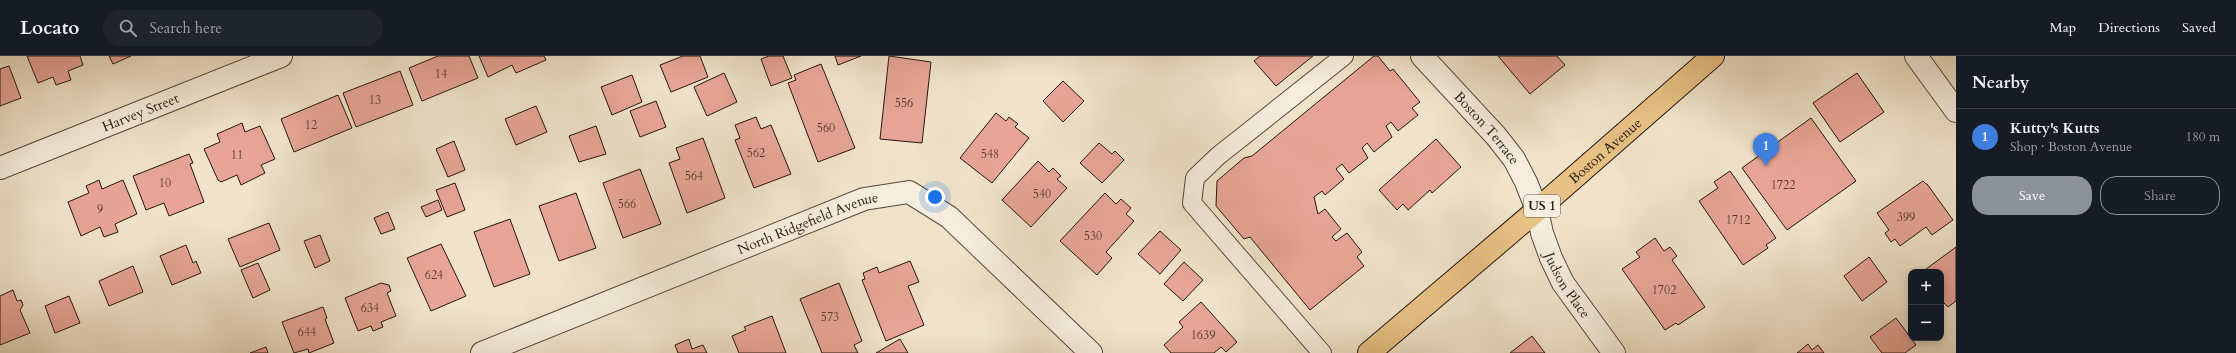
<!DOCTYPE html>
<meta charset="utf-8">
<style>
body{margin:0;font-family:Cardo,serif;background:#20242c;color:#f1f3f6}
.controls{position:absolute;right:12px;bottom:12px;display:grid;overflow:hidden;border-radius:8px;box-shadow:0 2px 10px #0003}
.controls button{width:36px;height:36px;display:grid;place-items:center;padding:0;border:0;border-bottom:1px solid #363941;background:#171b24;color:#f1f3f6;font:20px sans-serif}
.you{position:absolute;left:935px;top:141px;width:14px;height:14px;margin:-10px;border:3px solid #fff;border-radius:50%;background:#1a73e8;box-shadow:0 0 0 6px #1a73e833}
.badge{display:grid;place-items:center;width:26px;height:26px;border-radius:50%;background:#8c9099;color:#fff;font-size:13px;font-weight:700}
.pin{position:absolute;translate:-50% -33px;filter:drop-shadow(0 1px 2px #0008)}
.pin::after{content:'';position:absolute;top:21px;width:14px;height:12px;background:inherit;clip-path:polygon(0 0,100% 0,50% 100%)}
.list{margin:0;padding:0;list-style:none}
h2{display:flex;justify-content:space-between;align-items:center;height:52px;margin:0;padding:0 16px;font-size:17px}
h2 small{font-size:13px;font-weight:400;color:#9ea1a6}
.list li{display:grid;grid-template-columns:26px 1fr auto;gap:12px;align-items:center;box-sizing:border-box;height:56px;padding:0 16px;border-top:1px solid #363941}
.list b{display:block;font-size:15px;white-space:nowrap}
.list p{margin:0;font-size:13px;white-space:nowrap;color:#9ea1a6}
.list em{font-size:13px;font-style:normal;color:#9ea1a6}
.actions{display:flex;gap:8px;padding:12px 16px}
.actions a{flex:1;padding:9px 0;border:1px solid #8c9099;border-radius:16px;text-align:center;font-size:14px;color:#8c9099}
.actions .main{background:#8c9099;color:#fff}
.icon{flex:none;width:22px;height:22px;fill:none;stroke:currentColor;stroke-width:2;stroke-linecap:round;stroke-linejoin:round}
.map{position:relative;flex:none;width:1956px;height:297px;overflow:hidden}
header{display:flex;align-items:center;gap:24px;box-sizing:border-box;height:56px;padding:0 20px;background:#171b24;border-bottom:1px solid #363941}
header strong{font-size:19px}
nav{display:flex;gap:22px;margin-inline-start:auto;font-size:14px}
.search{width:280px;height:36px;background:#20242c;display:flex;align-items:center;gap:10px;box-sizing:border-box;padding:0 14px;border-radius:22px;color:#9ea1a6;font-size:15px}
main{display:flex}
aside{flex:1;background:#171b24}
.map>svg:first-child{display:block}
</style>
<header>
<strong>Locato</strong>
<div class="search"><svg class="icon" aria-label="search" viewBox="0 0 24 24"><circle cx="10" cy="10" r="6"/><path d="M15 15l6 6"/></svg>Search here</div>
<nav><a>Map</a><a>Directions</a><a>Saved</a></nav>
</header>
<main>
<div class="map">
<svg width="1956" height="297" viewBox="0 0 1956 297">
<rect width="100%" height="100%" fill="#f0e3ca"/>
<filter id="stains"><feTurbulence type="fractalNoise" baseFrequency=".005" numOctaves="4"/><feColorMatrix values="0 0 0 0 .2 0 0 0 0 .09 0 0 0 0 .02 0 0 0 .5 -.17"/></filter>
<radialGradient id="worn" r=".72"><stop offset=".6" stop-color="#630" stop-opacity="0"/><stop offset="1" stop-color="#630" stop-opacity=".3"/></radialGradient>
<g fill="#e8a597" stroke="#27160e">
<polygon points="27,0 80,0 83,9 68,15 71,24 56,29 53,21 38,27"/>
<polygon points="109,0 131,0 113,8"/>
<polygon points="438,0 469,0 478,22 422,45 409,12"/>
<polygon points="479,0 544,0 546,4 516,17 512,9 488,21"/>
<polygon points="683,0 700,0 708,21 671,36 660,9"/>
<polygon points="769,0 783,0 792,22 771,30 761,3"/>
<polygon points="835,0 861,0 838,9"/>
<polygon points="889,0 931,6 922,87 880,83"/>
<polygon points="1260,0 1313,0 1276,30 1254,5"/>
<polygon points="1374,0 1378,0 1390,15 1393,13 1420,46 1412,52 1418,59 1398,75 1391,66 1386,70 1392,81 1374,96 1367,87 1362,92 1368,102 1349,117 1342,108 1336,113 1344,123 1325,139 1322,135 1314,141 1318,158 1325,153 1341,173 1332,181 1336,185 1347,177 1362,196 1357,201 1364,210 1310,254 1250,181 1244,183 1216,150 1217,125 1244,102 1252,100"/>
<polygon points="1498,0 1557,0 1565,9 1530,38"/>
<polygon points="821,8 855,92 818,106 788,27 796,24 794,19"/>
<polygon points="9,10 21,42 0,50 0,13"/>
<polygon points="400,15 413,49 356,71 343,37"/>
<polygon points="724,17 737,46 707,60 694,31"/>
<polygon points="1857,17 1884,56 1840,86 1813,47"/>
<polygon points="632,19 642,46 612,59 601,31"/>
<polygon points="1063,25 1084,45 1063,66 1043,45"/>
<polygon points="338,39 352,72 294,96 281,63"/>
<polygon points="656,45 666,71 640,81 630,55"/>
<polygon points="536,50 547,76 516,89 505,63"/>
<polygon points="996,57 1006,65 1009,61 1018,68 1015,71 1029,82 992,127 960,102"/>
<polygon points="756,61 761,73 771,69 791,118 754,132 735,84 740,82 735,69"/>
<polygon points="1811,62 1856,125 1787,174 1742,112"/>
<polygon points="242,67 245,76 260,70 275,103 261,109 265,117 241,129 237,119 221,126 218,124 204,93 220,86 217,78"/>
<polygon points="596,70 606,98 579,106 569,80"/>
<polygon points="703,82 725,142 687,157 669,107 680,103 676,92"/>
<polygon points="1436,83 1461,111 1432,137 1430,134 1408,154 1403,148 1397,154 1379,134"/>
<polygon points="454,85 465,114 448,121 436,93"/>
<polygon points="1099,87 1112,98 1115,95 1124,104 1102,127 1080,107"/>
<polygon points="189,98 193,107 190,108 204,146 169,160 164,147 146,154 133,120"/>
<polygon points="1038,105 1049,116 1053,112 1061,120 1057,123 1067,132 1031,171 1002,144"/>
<polygon points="640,113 661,168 623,182 603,127"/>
<polygon points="1730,115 1776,182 1766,189 1768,192 1743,209 1699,145 1718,132 1714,126"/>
<polygon points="99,124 102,133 123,124 137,158 115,168 118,176 104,181 100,171 81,180 68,146 89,137 86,130"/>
<polygon points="1923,125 1926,128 1927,128 1953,164 1932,179 1926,171 1900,190 1895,183 1891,186 1885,177 1889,174 1877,157"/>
<polygon points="455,127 465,154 447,161 436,134"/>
<polygon points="576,137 596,192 559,205 539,150"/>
<polygon points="1105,137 1116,148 1121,143 1131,152 1126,158 1134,165 1106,196 1112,202 1097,219 1060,185"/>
<polygon points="438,144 442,154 426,161 421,151"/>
<polygon points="388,156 395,173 381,178 374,162"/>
<polygon points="510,163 530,218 494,231 474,176"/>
<polygon points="269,167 280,194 240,211 228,183"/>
<polygon points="1160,175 1181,194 1160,218 1138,198"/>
<polygon points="320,179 330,205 315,212 304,185"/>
<polygon points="1655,182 1664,195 1670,191 1677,200 1672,204 1705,251 1678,269 1676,267 1665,274 1622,213 1640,201 1636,196"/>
<polygon points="441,188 466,240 431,255 407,202"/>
<polygon points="186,189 193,207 196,205 201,217 172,229 160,200"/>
<polygon points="1956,191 1956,245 1948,251 1941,244 1941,216 1922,216"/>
<polygon points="1869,201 1887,226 1862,245 1844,220"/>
<polygon points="910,205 919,226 908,230 924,269 886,285 862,224 865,223 863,217 877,211 879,217"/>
<polygon points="1184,206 1203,224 1183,245 1164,228"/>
<polygon points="258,207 270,234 253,242 241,214"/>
<polygon points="133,210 143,236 109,250 99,225"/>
<polygon points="381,227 389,229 391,235 387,237 396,260 381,266 383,271 373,275 371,270 358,275 345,242"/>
<polygon points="839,227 862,285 854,289 858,297 822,297 800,243"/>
<polygon points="13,234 17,245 21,244 23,249 20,254 30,277 0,289 0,240"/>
<polygon points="69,240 80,267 55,277 45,250"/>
<polygon points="1201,246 1237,286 1226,296 1221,291 1214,297 1171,297 1164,289 1183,271 1179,266"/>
<polygon points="323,251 327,262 325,263 334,287 309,297 308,293 294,297 282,266"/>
<polygon points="772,260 786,297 739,297 732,280 746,274 744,271"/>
<polygon points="1896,262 1916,289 1905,297 1882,297 1870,281"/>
<polygon points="1532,280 1545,297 1510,297"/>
<polygon points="689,283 692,293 703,289 707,297 678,297 675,289"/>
<polygon points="900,283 908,297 876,297"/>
<polygon points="1808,288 1812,294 1818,289 1824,297 1797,297"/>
<polygon points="266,291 268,297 250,297"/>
</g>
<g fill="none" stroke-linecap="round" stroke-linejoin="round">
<g stroke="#59493d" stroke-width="20">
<polyline id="service" points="1322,297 1192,147 1195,122 1218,100 1344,0"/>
</g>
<g stroke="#59493d" stroke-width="24">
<g id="minor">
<path id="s1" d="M1422,0L1496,80L1514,103L1526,126L1537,154L1542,177L1551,202L1563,227L1614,297"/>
<polyline points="1916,0 1956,55"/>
<path id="s2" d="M0,112L281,0"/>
<path id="s3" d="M482,297L864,143L909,136L949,161L1091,297"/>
</g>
</g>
<g stroke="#27160e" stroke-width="24">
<g id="primary">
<path id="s4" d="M1369,297L1537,154L1713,0"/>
</g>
</g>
<use href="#service" stroke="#f5eddd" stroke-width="18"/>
<use href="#minor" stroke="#f5eddd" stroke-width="22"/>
<use href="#primary" stroke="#e8c285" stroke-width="22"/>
</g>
<g text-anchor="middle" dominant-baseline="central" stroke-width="3.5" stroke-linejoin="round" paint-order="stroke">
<g font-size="12" fill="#573a30">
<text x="441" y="18">14</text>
<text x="375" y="44">13</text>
<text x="904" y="47">556</text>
<text x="311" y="69">12</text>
<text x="826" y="72">560</text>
<text x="756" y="97">562</text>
<text x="990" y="98">548</text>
<text x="237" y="99">11</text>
<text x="694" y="120">564</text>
<text x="165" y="127">10</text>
<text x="1783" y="129">1722</text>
<text x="1042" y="138">540</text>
<text x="627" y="148">566</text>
<text x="100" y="153">9</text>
<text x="1906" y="161">399</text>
<text x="1738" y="164">1712</text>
<text x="1093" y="180">530</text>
<text x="434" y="219">624</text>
<text x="1664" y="234">1702</text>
<text x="370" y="252">634</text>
<text x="830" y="261">573</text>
<text x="307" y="276">644</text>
<text x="1203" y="279">1639</text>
</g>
<rect fill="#f5eddd" stroke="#65564c" stroke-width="1" x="1524" y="139" width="36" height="22" rx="3"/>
<g font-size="13" font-weight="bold" fill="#27160e">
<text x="1542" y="150">US 1</text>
</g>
<g font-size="14" fill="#27160e" stroke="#f5eddd">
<text stroke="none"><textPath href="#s2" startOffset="151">Harvey Street</textPath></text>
<text stroke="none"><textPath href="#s1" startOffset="97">Boston Terrace</textPath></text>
<text stroke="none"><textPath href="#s4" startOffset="311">Boston Avenue</textPath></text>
<text stroke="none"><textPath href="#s3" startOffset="351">North Ridgefield Avenue</textPath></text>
<text stroke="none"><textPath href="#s1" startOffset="276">Judson Place</textPath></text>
</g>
</g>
<rect width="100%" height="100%" filter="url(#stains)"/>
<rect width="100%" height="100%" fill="url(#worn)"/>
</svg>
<div class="controls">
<button>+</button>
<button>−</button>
</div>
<div class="you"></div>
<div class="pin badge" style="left:1766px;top:110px;background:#3f7fe0">1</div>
</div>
<aside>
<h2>Nearby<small></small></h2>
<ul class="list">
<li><span class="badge" style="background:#3f7fe0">1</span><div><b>Kutty's Kutts</b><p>Shop · Boston Avenue</p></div><em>180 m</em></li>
</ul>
<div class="actions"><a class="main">Save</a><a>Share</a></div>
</aside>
</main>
